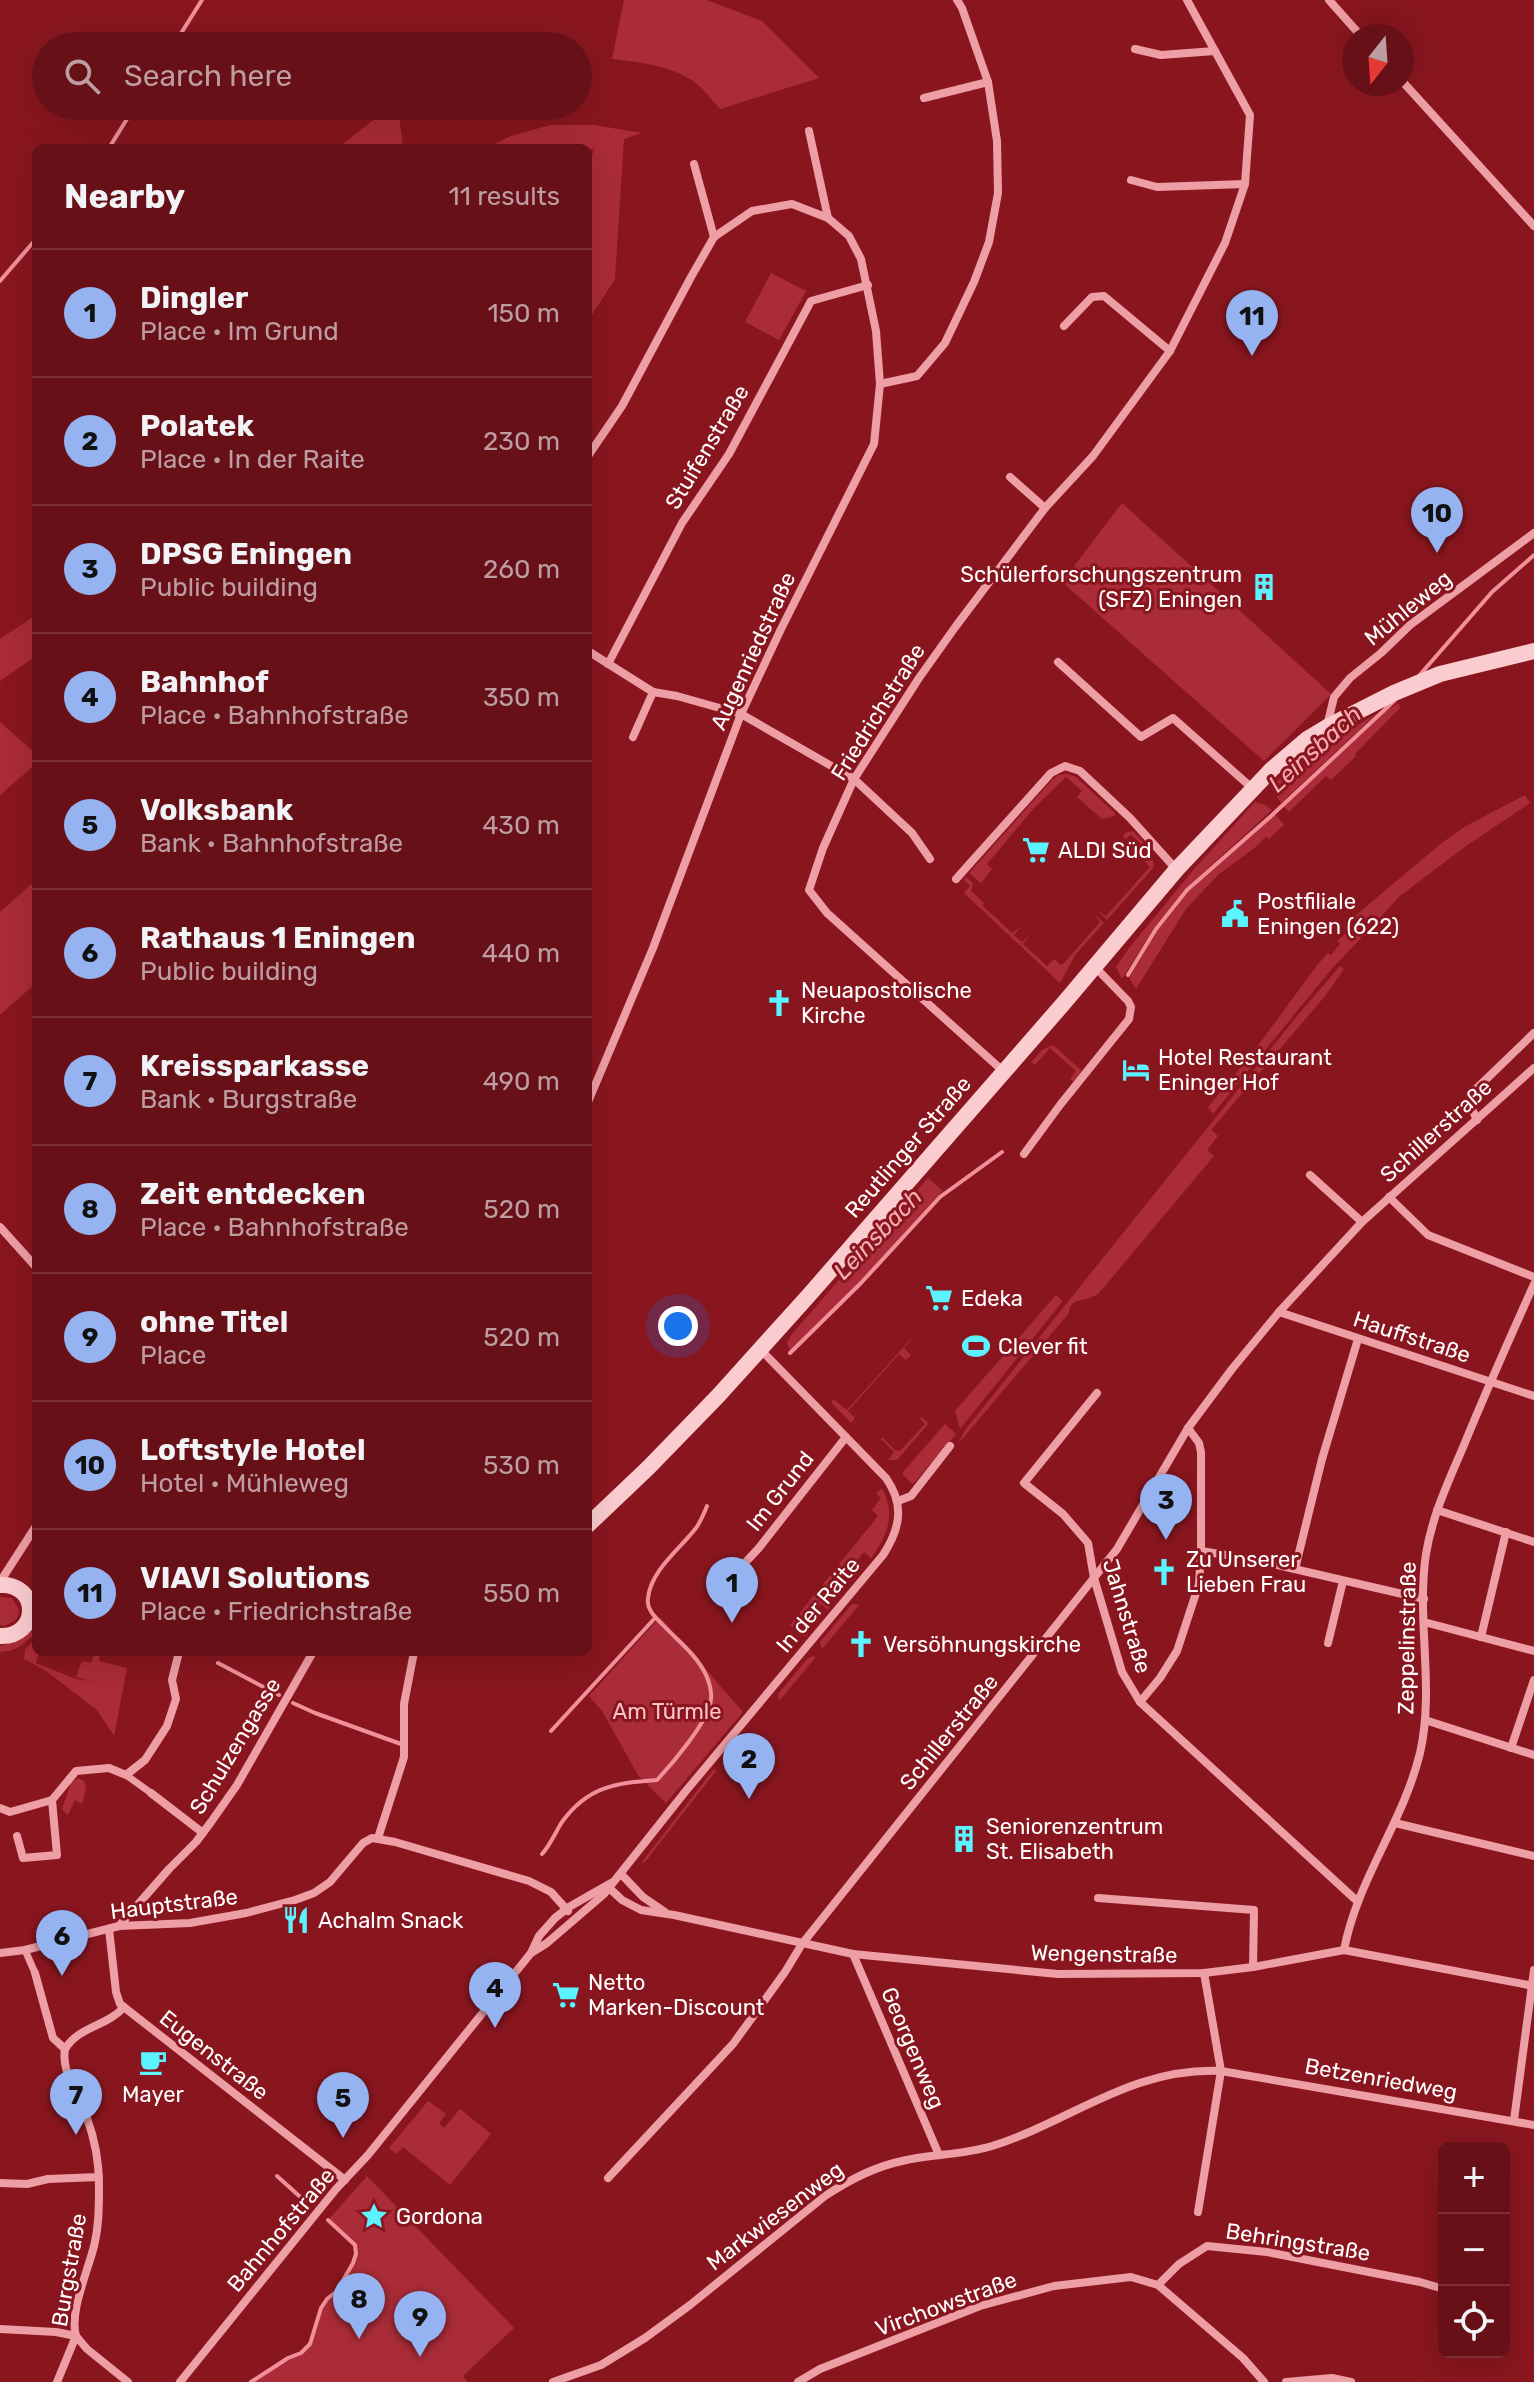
<!DOCTYPE html>
<meta charset="utf-8">
<style>
body{margin:0;font-family:Rubik,sans-serif;background:#6f1e24;color:#f1f3f6}
.controls{position:absolute;right:24px;bottom:24px;display:grid;overflow:hidden;border-radius:12px;box-shadow:0 8px 32px #0002}
.controls button{width:72px;height:72px;display:grid;place-items:center;padding:0;border:0;border-bottom:2px solid #7a3036;background:#671017;color:#f1f3f6;font:40px sans-serif}
.compass{position:absolute;left:1342px;top:24px;width:72px;height:72px;border-radius:50%;background:#671017;box-shadow:0 8px 32px #0002;rotate:197deg}
.you{position:absolute;left:678px;top:1326px;width:28px;height:28px;margin:-20px;border:6px solid #fff;border-radius:50%;background:#1a73e8;box-shadow:0 0 0 12px #1a73e833}
.badge{display:grid;place-items:center;width:52px;height:52px;border-radius:50%;background:#95b2f1;color:#111;font-size:26px;font-weight:700}
.pin{position:absolute;translate:-50% -66px;filter:drop-shadow(0 2px 4px #0008)}
.pin::after{content:'';position:absolute;top:42px;width:28px;height:24px;background:inherit;clip-path:polygon(0 0,100% 0,50% 100%)}
.list{margin:0;padding:0;list-style:none}
h2{display:flex;justify-content:space-between;align-items:center;height:104px;margin:0;padding:0 32px;font-size:34px}
h2 small{font-size:26px;font-weight:400;color:#bd9da1}
.list li{display:grid;grid-template-columns:52px 1fr auto;gap:24px;align-items:center;box-sizing:border-box;height:128px;padding:0 32px;border-top:2px solid #7a3036}
.list b{display:block;font-size:30px;white-space:nowrap}
.list p{margin:0;font-size:26px;white-space:nowrap;color:#bd9da1}
.list em{font-size:26px;font-style:normal;color:#bd9da1}
.icon{flex:none;width:44px;height:44px;fill:none;stroke:currentColor;stroke-width:2;stroke-linecap:round;stroke-linejoin:round}
.map{position:relative;flex:none;width:1534px;height:2382px;overflow:hidden}
.search{position:absolute;background:#671017;box-shadow:0 8px 32px #0002;left:32px;top:32px;width:560px;height:88px;display:flex;align-items:center;gap:20px;box-sizing:border-box;padding:0 28px;border-radius:44px;color:#bd9da1;font-size:30px}
.panel{position:absolute;background:#671017;box-shadow:0 8px 32px #0002;left:32px;top:144px;width:560px;height:1512px;border-radius:12px}
.map>svg:first-child{display:block}
</style>
<div class="map">
<svg width="1534" height="2382" viewBox="0 0 1534 2382">
<rect width="100%" height="100%" fill="#89161f"/>
<g fill="#aa2c38">
<path d="M624,0H707L762,21L819,78L720,109C713,101 706,92 698,85C676,66 640,62 612,59Z"/>
<polygon points="391,106 398,106 403,148 338,148"/>
<polygon points="550,125 594,125 642,133 624,139 615,279 588,321 588,170 594,149 487,148 511,136"/>
<polygon points="771,273 806,291 779,340 745,322"/>
<polygon points="1122,503 1331,694 1264,761 1062,582"/>
<polygon points="36,615 36,656 0,681 0,639"/>
<polygon points="1399,703 1400,708 1355,754 1356,756 1331,780 1326,776 1289,812 1283,806 1384,712"/>
<polygon points="1376,714 1281,803 1272,789 1273,785 1303,758"/>
<polygon points="0,722 36,754 36,764 0,795"/>
<polygon points="1067,774 1076,777 1115,813 1115,816 1102,819 1077,797 1082,791 1066,777 1034,808 987,864 992,869 981,883 969,873 1051,781 1058,775"/>
<polygon points="1525,795 1530,803 1466,846 1400,896 1329,972 1213,1114 1208,1107 1248,1059 1318,964 1328,953 1331,955 1340,944 1337,941 1358,922 1354,917 1439,845 1466,826"/>
<polygon points="1255,802 1265,805 1272,810 1185,889 1156,925 1122,979 1116,967 1129,948 1195,868"/>
<polygon points="1275,814 1284,825 1269,839 1266,836 1257,846 1219,874 1186,909 1136,989 1129,978 1158,930 1189,891"/>
<polygon points="1133,831 1151,851 1154,867 1107,920 1097,910 1106,916 1150,867 1143,859 1149,851 1131,835 1125,839 1123,836 1125,833"/>
<polygon points="966,877 973,883 971,891 984,903 982,905 1012,933 1021,927 1014,935 1022,942 1030,935 1023,944 1047,966 1054,959 1061,965 1064,963 1100,922 1094,914 1104,923 1075,955 1060,983 964,893 970,886 964,880"/>
<polygon points="36,880 36,983 0,1015 0,912"/>
<path d="M1340,966L1344,969L1325,996L1211,1130L1218,1136L1207,1150L1214,1156L1099,1293C1086,1303 1070,1296 1069,1313L958,1444L965,1430L1297,1016Z"/>
<polygon points="1053,1045 1082,1071 1073,1082 1070,1079 1076,1071 1050,1048 1035,1065 1031,1062 1042,1050"/>
<polygon points="928,1178 943,1191 860,1282 790,1350 787,1343 791,1335"/>
<polygon points="1056,1295 1063,1301 960,1429 955,1411"/>
<polygon points="917,1332 904,1348 911,1355 906,1360 899,1354 848,1411 855,1418 851,1423 831,1402 833,1399 847,1410"/>
<polygon points="921,1417 929,1423 897,1460 888,1460 894,1452 880,1438 883,1438 895,1450 900,1451 925,1424 920,1419"/>
<polygon points="945,1424 956,1434 913,1484 903,1475 903,1472"/>
<path d="M882,1488C896,1514 888,1535 871,1558L864,1552L849,1570L856,1577L852,1581L844,1575L823,1600L830,1607L828,1610L821,1604L801,1627L808,1634L805,1637L790,1625L878,1516L872,1510L881,1498L876,1494Z"/>
<polygon points="0,1597 12,1598 19,1610 17,1619 5,1626 0,1625"/>
<polygon points="855,1604 859,1605 822,1649 820,1642 851,1605"/>
<polygon points="660,1617 743,1712 666,1803 638,1775 602,1711 589,1696"/>
<path d="M36,1623V1632C25,1643 16,1652 0,1652V1646L22,1638Z"/>
<polygon points="36,1639 36,1652 39,1652 36,1663 76,1679 92,1681 76,1677 82,1661 91,1663 95,1652 100,1652 99,1661 127,1668 114,1736 97,1710 46,1671 24,1659 25,1649"/>
<polygon points="813,1656 816,1657 779,1701 778,1694 808,1658"/>
<polygon points="714,1769 716,1771 645,1862 641,1863"/>
<polygon points="78,1778 84,1781 86,1788 82,1804 75,1800 68,1815 62,1809 71,1783"/>
<polygon points="428,2101 446,2114 439,2123 444,2128 460,2109 491,2134 450,2185 403,2147 397,2154 389,2148"/>
<polygon points="367,2176 514,2328 463,2376 467,2382 253,2382 289,2359 301,2354 311,2344 322,2308 328,2299 337,2292 354,2263 357,2254 356,2245 329,2219"/>
</g>
<g fill="none" stroke-linecap="round" stroke-linejoin="round">
<g stroke="#f1909a" stroke-width="4">
<polyline points="173,46 202,0"/>
<polyline points="109,148 135,106"/>
<polyline points="0,281 36,239"/>
<polyline points="1418,677 1492,592 1534,555"/>
<polyline points="1128,975 1156,929 1187,890 1270,817 1395,700"/>
<polyline points="790,1353 861,1283 940,1197 1002,1152"/>
<polyline points="218,1663 279,1695"/>
<polyline points="293,1703 315,1713 401,1744"/>
<polyline points="551,1731 655,1618"/>
<path d="M542,1854C551,1844 555,1833 562,1822C588,1786 616,1783 657,1780C671,1765 710,1720 711,1699C712,1692 709,1681 706,1675C697,1655 677,1640 662,1624C655,1617 646,1609 648,1598C651,1570 680,1549 696,1528C701,1521 704,1513 707,1506"/>
<polyline points="277,2176 307,2203"/>
<polyline points="251,2382 288,2358 301,2353 310,2344 321,2308 327,2299 337,2291 353,2263 356,2254 355,2245 328,2220"/>
</g>
<g stroke="#ee9ea5" stroke-width="7">
<polyline points="126,1775 151,1793"/>
<polyline points="25,1950 35,1973"/>
</g>
<g stroke="#ee9ea5" stroke-width="8">
<polyline points="1329,0 1361,36"/>
<polyline points="1135,49 1161,55 1215,51"/>
<polyline points="1402,81 1534,226"/>
<polyline points="924,98 988,82"/>
<polyline points="809,131 828,218"/>
<polyline points="694,164 714,237"/>
<polyline points="1131,180 1157,187 1245,184"/>
<polyline points="1064,326 1092,297 1104,296 1170,351"/>
<polyline points="880,384 917,376 945,343 974,282 989,242 998,193 997,141 988,82 962,8 957,0"/>
<polyline points="588,456 622,406 691,277 714,237 752,211 792,204 828,218 849,236 861,259 876,331 880,384 874,444 781,629 741,714 653,948 588,1102"/>
<polyline points="1010,477 1045,508"/>
<polyline points="588,651 653,692 677,696 741,714 854,779 912,833 930,859"/>
<polyline points="1058,662 1141,737 1173,718 1252,788"/>
<polyline points="608,664 682,523 729,454 811,301 868,285"/>
<polyline points="1327,726 1334,697 1350,678 1381,653 1410,625 1534,533"/>
<polyline points="633,737 653,692"/>
<polyline points="956,879 1051,773 1065,766 1080,771 1130,818 1176,869"/>
<polyline points="1003,1071 827,913 809,890 823,848 854,779 919,678 956,626 1045,508 1093,456 1170,351 1225,243 1245,184 1250,115 1187,0"/>
<polyline points="1477,1120 1471,1107 1476,1089 1534,1033"/>
<polyline points="1024,1154 1060,1105 1129,1019 1131,1007 1128,1001 1095,967"/>
<polyline points="1310,1175 1362,1222"/>
<polyline points="1389,1197 1428,1235 1534,1277"/>
<polyline points="0,1227 36,1267"/>
<polyline points="1279,1312 1534,1396"/>
<polyline points="1097,1393 1024,1483 1063,1514 1088,1543 1094,1578 1122,1672 1140,1702 1357,1901"/>
<polyline points="898,1501 911,1496 950,1446"/>
<polyline points="1437,1510 1534,1542"/>
<polyline points="1201,1551 1251,1559 1424,1599"/>
<polyline points="741,1567 758,1549 846,1437"/>
<polyline points="1295,1569 1322,1459 1358,1339"/>
<polyline points="0,1582 36,1526"/>
<polyline points="1424,1622 1534,1651"/>
<polyline points="1481,1637 1506,1532"/>
<polyline points="1328,1643 1343,1581"/>
<polyline points="1140,1702 1160,1678 1177,1651 1199,1584 1201,1551 1201,1452 1199,1443 1188,1428"/>
<polyline points="1425,1720 1534,1755"/>
<polyline points="1511,1748 1534,1680"/>
<polyline points="151,1793 203,1833"/>
<polyline points="0,1808 10,1812 52,1800 76,1771 109,1768 126,1775 145,1760 167,1726 176,1699 172,1680 179,1652"/>
<polyline points="1395,1823 1534,1856"/>
<polyline points="17,1836 23,1858 57,1855 52,1800"/>
<polyline points="378,1838 404,1757 404,1704 414,1652"/>
<polyline points="621,1874 643,1897 665,1912"/>
<polyline points="607,1886 622,1900 641,1910 674,1915 853,1954 1058,1974 1204,1973 1253,1967 1344,1950 1534,1986"/>
<polyline points="1098,1898 1254,1910 1253,1967"/>
<polyline points="119,1926 169,1869 196,1842 211,1822 237,1785 313,1652"/>
<polyline points="109,1929 116,1992 120,2004 345,2180"/>
<path d="M1344,1950C1357,1880 1403,1823 1420,1753C1435,1688 1416,1619 1426,1554C1432,1516 1449,1480 1464,1445C1486,1391 1510,1338 1534,1284"/>
<polyline points="0,1953 25,1950 119,1926 190,1923 246,1913 295,1900 314,1893 330,1882 363,1843 372,1838 395,1842 529,1881 551,1892 568,1911"/>
<path d="M531,1953L547,1943L604,1894L685,1792L883,1555C900,1529 905,1505 886,1478L760,1349"/>
<polyline points="853,1954 939,2155"/>
<polyline points="35,1973 53,2038 65,2049"/>
<polyline points="1514,2120 1534,1970"/>
<polyline points="608,2178 733,2044 785,1972 802,1944 1117,1549 1188,1428 1232,1369 1279,1312 1362,1222 1534,1068"/>
<polyline points="0,2183 27,2184 48,2179 99,2177"/>
<polyline points="1198,2212 1221,2071 1204,1973"/>
<polyline points="1158,2285 1179,2264 1207,2246 1267,2252 1420,2282 1444,2289"/>
<polyline points="0,2329 56,2332 76,2336"/>
<polyline points="76,2336 87,2349 128,2382"/>
<path d="M57,2382L76,2336C69,2312 88,2271 94,2246C99,2226 99,2205 99,2185C99,2162 95,2140 87,2118C79,2097 61,2072 65,2049C79,2026 108,2026 124,2007"/>
<polyline points="180,2382 336,2189 368,2155 531,1953 539,1936 555,1918 569,1907 611,1883"/>
<path d="M553,2382L601,2365L645,2338L690,2305L825,2196C849,2180 873,2167 902,2161C931,2154 963,2155 992,2146C1072,2121 1131,2067 1221,2071L1534,2125"/>
<polyline points="798,2382 820,2369 980,2306 1054,2286 1131,2277 1158,2285 1243,2358 1264,2382"/>
<polyline points="1286,2382 1332,2378 1351,2382"/>
</g>
<g stroke="#facbcf" stroke-width="16">
<polyline points="588,1525 648,1468 718,1396 810,1294 1063,1004 1177,869 1272,769 1307,739 1327,727 1394,693 1440,674 1534,651"/>
<path d="M0,1585C40,1583 40,1637 0,1636"/>
</g>
</g>
<defs>
<g id="building-bare" transform="scale(2.16)"><path d="M-4-6H4V6H1V3H-1V6H-4ZM-2.5-4.3h1.7v1.8h-1.7ZM.8-4.3h1.7v1.8H.8ZM-2.5-1h1.7V.8h-1.7ZM.8-1h1.7V.8H.8Z" fill="#5bf3ff" stroke="#89161f" stroke-width="2.5" paint-order="stroke"/></g>
<g id="supermarket-bare" transform="scale(2.16)"><path d="M-6-5.5h2.5l.6 2H6L4.5 2H-2.5L-4.4-4H-6ZM-1.5 3.2a1.3 1.3 0 1 0 .1 0ZM3 3.2a1.3 1.3 0 1 0 .1 0Z" fill="#5bf3ff" stroke="#89161f" stroke-width="2.5" paint-order="stroke"/></g>
<g id="civic-bare" transform="scale(2.16)"><path d="M-.6-6.5H3V-4.5H.6V-3L4-1V1h2V6H-6V1h2V-1L-.6-3ZM-1.2 2.5V6h2.4V2.5Z" fill="#5bf3ff" stroke="#89161f" stroke-width="2.5" paint-order="stroke"/></g>
<g id="church-bare" transform="scale(2.16)"><path d="M-1.2-6h2.4v3.5h3.3v2.4h-3.3V6h-2.4V-.1h-3.3v-2.4h3.3Z" fill="#5bf3ff" stroke="#89161f" stroke-width="2.5" paint-order="stroke"/></g>
<g id="hotel-bare" transform="scale(2.16)"><path d="M-6-4.5h1.5V1H6V5H4.5V3h-9V5H-6ZM-4 0a1.8 1.8 0 1 1 3.6 0ZM.5 0V-2.5h3Q6-2.5 6 0Z" fill="#5bf3ff" stroke="#89161f" stroke-width="2.5" paint-order="stroke"/></g>
<g id="stadium-bare" transform="scale(2.16)"><path d="M0-5a6.5 5 0 1 0 0 10a6.5 5 0 1 0 0-10ZM-3.5-1.8h7v3.6h-7Z" fill="#5bf3ff" stroke="#89161f" stroke-width="2.5" paint-order="stroke"/></g>
<g id="restaurant-bare" transform="scale(2.16)"><path d="M-5-6h1v4h1v-4h1v4h1v-4h1v5L-1.5 .5V6h-2V.5L-5-1ZM5-6V6H3V1.5H1.5Q1.5-4 5-6Z" fill="#5bf3ff" stroke="#89161f" stroke-width="2.5" paint-order="stroke"/></g>
<g id="cafe-bare" transform="scale(2.16)"><path d="M-5.5-4.5H6V0H3Q3 3.5 0 3.5H-2.5Q-5.5 3.5-5.5 0ZM3-3.2v2h1.7v-2ZM-6 4.5H4V6H-6Z" fill="#5bf3ff" stroke="#89161f" stroke-width="2.5" paint-order="stroke"/></g>
<g id="sight-bare" transform="scale(2.16)"><path d="M0-6L1.8-2.2L6-1.7L2.9 1.2L3.7 5.4L0 3.3L-3.7 5.4L-2.9 1.2L-6-1.7L-1.8-2.2Z" fill="#5bf3ff" stroke="#89161f" stroke-width="2.5" paint-order="stroke"/></g>
</defs>
<g fill-rule="evenodd">
<use href="#building-bare" x="1264" y="587"/>
<use href="#supermarket-bare" x="1036" y="850"/>
<use href="#civic-bare" x="1235" y="914"/>
<use href="#church-bare" x="779" y="1003"/>
<use href="#hotel-bare" x="1136" y="1070"/>
<use href="#supermarket-bare" x="939" y="1298"/>
<use href="#stadium-bare" x="976" y="1346"/>
<use href="#church-bare" x="1164" y="1572"/>
<use href="#church-bare" x="861" y="1644"/>
<use href="#building-bare" x="964" y="1839"/>
<use href="#restaurant-bare" x="296" y="1920"/>
<use href="#supermarket-bare" x="566" y="1995"/>
<use href="#cafe-bare" x="153" y="2062"/>
<use href="#sight-bare" x="374" y="2216"/>
</g>
<g text-anchor="middle" dominant-baseline="central" stroke-width="6" stroke-linejoin="round" paint-order="stroke">
<g font-size="22" fill="#fff" stroke="#89161f">
<text transform="translate(707 447) rotate(-59)">Stuifenstraße</text>
<text transform="translate(1408 608) rotate(-39)">Mühleweg</text>
<text transform="translate(753 651) rotate(-65)">Augenriedstraße</text>
<text transform="translate(878 712) rotate(-58)">Friedrichstraße</text>
<text transform="translate(1436 1131) rotate(-42)">Schillerstraße</text>
<text transform="translate(908 1147) rotate(-49)">Reutlinger Straße</text>
<text transform="translate(1412 1337) rotate(18)">Hauffstraße</text>
<text transform="translate(780 1491) rotate(-52)">Im Grund</text>
<text transform="translate(818 1605) rotate(-50)">In der Raite</text>
<text transform="translate(1127 1616) rotate(73)">Jahnstraße</text>
<text transform="translate(1407 1638) rotate(-89)">Zeppelinstraße</text>
<text transform="translate(949 1732) rotate(-51)">Schillerstraße</text>
<text transform="translate(235 1746) rotate(-59)">Schulzengasse</text>
<text transform="translate(174 1904) rotate(-7)">Hauptstraße</text>
<text transform="translate(1104 1954) rotate(1)">Wengenstraße</text>
<text transform="translate(913 2048) rotate(67)">Georgenweg</text>
<text transform="translate(214 2055) rotate(38)">Eugenstraße</text>
<text transform="translate(1381 2079) rotate(10)">Betzenriedweg</text>
<text transform="translate(775 2216) rotate(-37)">Markwiesenweg</text>
<text transform="translate(281 2230) rotate(-50)">Bahnhofstraße</text>
<text transform="translate(1298 2242) rotate(9)">Behringstraße</text>
<text transform="translate(69 2270) rotate(-80)">Burgstraße</text>
<text transform="translate(946 2304) rotate(-20)">Virchowstraße</text>
</g>
<g font-size="22" fill="#fff" stroke="#89161f" text-anchor="start">
<text x="1242" y="574" text-anchor="end">Schülerforschungszentrum<tspan x="1242" dy="25">(SFZ) Eningen</tspan></text>
<text x="1058" y="850">ALDI Süd</text>
<text x="1257" y="901">Postfiliale<tspan x="1257" dy="25">Eningen (622)</tspan></text>
<text x="801" y="990">Neuapostolische<tspan x="801" dy="25">Kirche</tspan></text>
<text x="1158" y="1057">Hotel Restaurant<tspan x="1158" dy="25">Eninger Hof</tspan></text>
<text x="961" y="1298">Edeka</text>
<text x="998" y="1346">Clever fit</text>
<text x="1186" y="1559">Zu Unserer<tspan x="1186" dy="25">Lieben Frau</tspan></text>
<text x="883" y="1644">Versöhnungskirche</text>
<text x="986" y="1826">Seniorenzentrum<tspan x="986" dy="25">St. Elisabeth</tspan></text>
<text x="318" y="1920">Achalm Snack</text>
<text x="588" y="1982">Netto<tspan x="588" dy="25">Marken-Discount</tspan></text>
<text x="153" y="2094" text-anchor="middle">Mayer</text>
<text x="396" y="2216">Gordona</text>
</g>
<g font-size="22" fill="#fac4c9" stroke="#89161f">
<text x="667" y="1711">Am Türmle</text>
</g>
<g font-size="24" font-style="italic" fill="#f6aab1" stroke="#89161f">
<text transform="translate(1315 749) rotate(-42)">Leinsbach</text>
<text transform="translate(878 1234) rotate(-46)">Leinsbach</text>
</g>
</g>
</svg>
<div class="controls">
<button>+</button>
<button>−</button>
<button><svg class="icon" aria-label="locate" viewBox="0 0 24 24"><circle cx="12" cy="12" r="6"/><path d="M12 2v4M12 18v4M2 12h4M18 12h4"/></svg></button>
</div>
<svg class="compass" viewBox="-18 -18 36 36"><path d="M0-13l5 13h-10z" fill="#e53935"/><path d="M0 13l5-13h-10z" fill="#bd9da1"/></svg>
<div class="you"></div>
<div class="pin badge" style="left:732px;top:1623px">1</div>
<div class="pin badge" style="left:749px;top:1799px">2</div>
<div class="pin badge" style="left:1166px;top:1540px">3</div>
<div class="pin badge" style="left:495px;top:2028px">4</div>
<div class="pin badge" style="left:343px;top:2138px">5</div>
<div class="pin badge" style="left:62px;top:1976px">6</div>
<div class="pin badge" style="left:76px;top:2135px">7</div>
<div class="pin badge" style="left:359px;top:2339px">8</div>
<div class="pin badge" style="left:420px;top:2357px">9</div>
<div class="pin badge" style="left:1437px;top:553px">10</div>
<div class="pin badge" style="left:1252px;top:356px">11</div>
<div class="search"><svg class="icon" aria-label="search" viewBox="0 0 24 24"><circle cx="10" cy="10" r="6"/><path d="M15 15l6 6"/></svg>Search here</div>
<section class="panel">
<h2>Nearby<small>11 results</small></h2>
<ul class="list">
<li><span class="badge">1</span><div><b>Dingler</b><p>Place · Im Grund</p></div><em>150 m</em></li>
<li><span class="badge">2</span><div><b>Polatek</b><p>Place · In der Raite</p></div><em>230 m</em></li>
<li><span class="badge">3</span><div><b>DPSG Eningen</b><p>Public building</p></div><em>260 m</em></li>
<li><span class="badge">4</span><div><b>Bahnhof</b><p>Place · Bahnhofstraße</p></div><em>350 m</em></li>
<li><span class="badge">5</span><div><b>Volksbank</b><p>Bank · Bahnhofstraße</p></div><em>430 m</em></li>
<li><span class="badge">6</span><div><b>Rathaus 1 Eningen</b><p>Public building</p></div><em>440 m</em></li>
<li><span class="badge">7</span><div><b>Kreissparkasse</b><p>Bank · Burgstraße</p></div><em>490 m</em></li>
<li><span class="badge">8</span><div><b>Zeit entdecken</b><p>Place · Bahnhofstraße</p></div><em>520 m</em></li>
<li><span class="badge">9</span><div><b>ohne Titel</b><p>Place</p></div><em>520 m</em></li>
<li><span class="badge">10</span><div><b>Loftstyle Hotel</b><p>Hotel · Mühleweg</p></div><em>530 m</em></li>
<li><span class="badge">11</span><div><b>VIAVI Solutions</b><p>Place · Friedrichstraße</p></div><em>550 m</em></li>
</ul>
</section>
</div>
